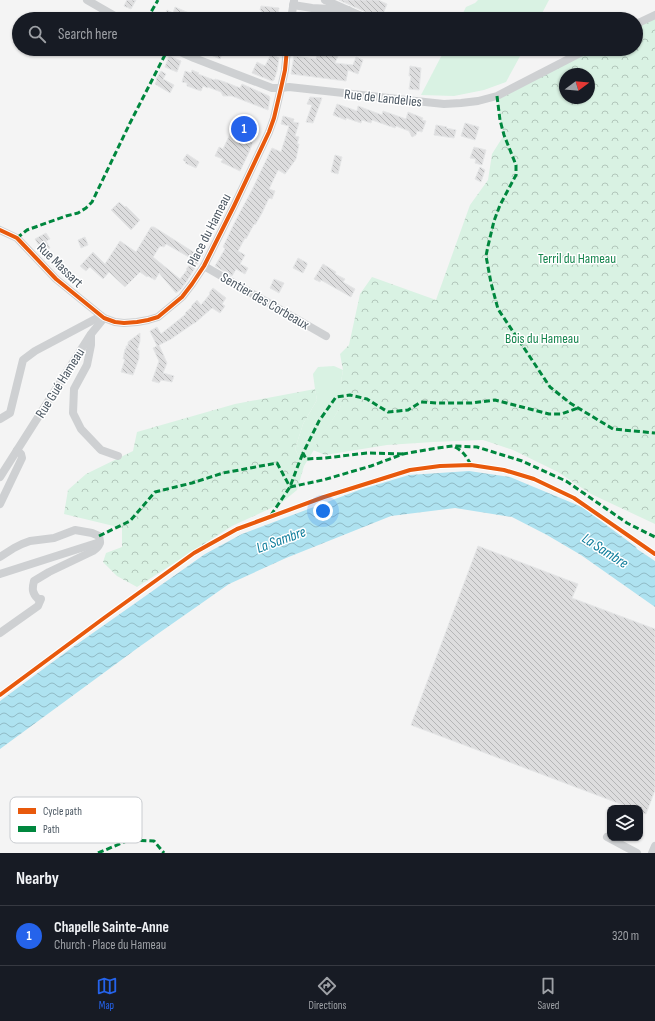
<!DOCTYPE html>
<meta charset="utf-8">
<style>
body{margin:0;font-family:"Sofia Sans Condensed",sans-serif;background:#242831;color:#f1f3f6}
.controls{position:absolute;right:12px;bottom:12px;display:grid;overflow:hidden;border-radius:8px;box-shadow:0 1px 3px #0004}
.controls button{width:36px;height:36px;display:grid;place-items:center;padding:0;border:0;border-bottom:1px solid #363941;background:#171b24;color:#f1f3f6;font:20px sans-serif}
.compass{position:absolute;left:559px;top:68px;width:36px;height:36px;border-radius:50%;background:#171b24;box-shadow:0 1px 3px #0004;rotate:74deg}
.you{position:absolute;left:323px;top:511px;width:14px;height:14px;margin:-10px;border:3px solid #fff;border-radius:50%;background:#1a73e8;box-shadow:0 0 0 6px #1a73e833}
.badge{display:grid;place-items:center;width:26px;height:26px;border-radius:50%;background:#2563eb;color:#fff;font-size:13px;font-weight:700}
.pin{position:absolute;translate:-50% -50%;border:2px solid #fff;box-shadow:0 1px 4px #0006}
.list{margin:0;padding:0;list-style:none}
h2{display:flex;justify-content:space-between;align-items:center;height:52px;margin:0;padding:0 16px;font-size:17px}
h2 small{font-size:13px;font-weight:400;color:#9ea1a6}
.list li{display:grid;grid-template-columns:26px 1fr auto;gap:12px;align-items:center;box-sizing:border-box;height:60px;padding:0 16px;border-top:1px solid #363941}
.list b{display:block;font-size:15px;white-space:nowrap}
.list p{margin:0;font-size:13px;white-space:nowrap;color:#9ea1a6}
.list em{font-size:13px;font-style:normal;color:#9ea1a6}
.icon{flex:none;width:22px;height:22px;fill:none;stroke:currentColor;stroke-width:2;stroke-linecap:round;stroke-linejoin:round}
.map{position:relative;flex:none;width:655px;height:853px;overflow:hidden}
.search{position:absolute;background:#171b24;box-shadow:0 1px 3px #0004;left:12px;right:12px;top:12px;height:44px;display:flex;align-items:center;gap:10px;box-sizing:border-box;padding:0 14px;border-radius:22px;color:#9ea1a6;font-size:15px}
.sheet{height:112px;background:#171b24}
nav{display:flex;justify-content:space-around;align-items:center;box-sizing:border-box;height:56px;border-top:1px solid #363941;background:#171b24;font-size:11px;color:#9ea1a6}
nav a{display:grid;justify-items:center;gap:2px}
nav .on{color:#2563eb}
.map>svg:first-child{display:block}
</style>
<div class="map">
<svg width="655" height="853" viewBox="0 0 655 853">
<defs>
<pattern id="forest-crowns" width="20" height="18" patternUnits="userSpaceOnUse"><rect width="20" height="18" fill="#d9f2e3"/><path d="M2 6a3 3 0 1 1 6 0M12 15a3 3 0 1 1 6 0" fill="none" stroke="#b2c7bb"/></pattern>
<pattern id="water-waves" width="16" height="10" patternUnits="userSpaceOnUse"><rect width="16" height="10" fill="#aee2f0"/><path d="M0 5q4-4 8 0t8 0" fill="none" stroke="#90bac6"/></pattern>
<pattern id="building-back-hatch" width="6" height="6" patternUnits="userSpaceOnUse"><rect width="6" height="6" fill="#ddddde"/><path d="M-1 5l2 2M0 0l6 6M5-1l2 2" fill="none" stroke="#b5b6b7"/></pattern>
</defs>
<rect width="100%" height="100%" fill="#f4f4f4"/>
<g fill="#d9f2e3">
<polygon points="478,0 549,0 539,19 460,19 466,7 475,3"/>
<polygon points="445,49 524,49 506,82 484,90 454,96 421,95"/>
<polygon points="334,366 343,370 341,382 341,406 304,466 295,449 303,424 317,400 315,389 313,374 318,367"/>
</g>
<g fill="url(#forest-crowns)" fill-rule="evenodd">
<path d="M655,15V524L591,494L558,472L513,450L483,440L433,442L387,445L325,455L313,450L341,406V382L343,370L340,354L349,345L360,294L372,277L436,300L470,205L488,180L492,154L504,135L500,120L497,96L588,49H636V24ZM565,74H589V98H565Z"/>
<polygon points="315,389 317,400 303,424 295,449 304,466 297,490 280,504 232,526 137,587 117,576 103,562 106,553 122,547 122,528 64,514 68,490 86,474 133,451 137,432 235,404"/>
</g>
<polygon fill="url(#water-waves)" points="469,471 510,477 582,507 636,547 637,549 655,561 655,607 581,555 547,535 512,517 455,508 391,516 286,558 229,584 139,647 0,749 0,701 73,647 205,554 242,534 359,490 409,475"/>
<g fill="url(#building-back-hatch)" stroke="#e5e6e7" fill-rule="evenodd">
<polygon points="127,0 136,0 131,9 124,6"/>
<polygon points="339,0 378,0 387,4 381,19 379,19 370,14"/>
<polygon points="261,6 279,8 277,19 263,19 264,14 260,10"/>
<polygon points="175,7 203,19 163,19 167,10 173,13"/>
<polygon points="300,12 336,15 335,19 299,19"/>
<polygon points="211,49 218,49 223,51 220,59 209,54"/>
<polygon points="318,49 341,49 335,63 353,65 356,57 363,60 358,74 348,70 346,81 291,74 294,56 316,59"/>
<polygon points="271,54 279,58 277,71 274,80 272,81 252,73 257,62 265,66"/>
<polygon points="169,56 181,61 177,72 165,67"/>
<polygon points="410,66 421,68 419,90 409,89 411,76 409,76"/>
<polygon points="192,70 199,73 198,74 214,80 215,79 225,82 240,88 242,84 269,96 270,98 268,110 232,96 223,96 221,92 208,87 208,88 203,86 201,91 187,86 187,83 182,82 185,71 191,73"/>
<polygon points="161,71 166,74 163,79 174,85 170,93 155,84 157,80 156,79"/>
<polygon points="310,97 322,98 313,123 306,122 312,105 307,104"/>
<polygon points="337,104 357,111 358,106 382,115 383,111 406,119 408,112 423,118 422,120 426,121 422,132 417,131 416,135 412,137 409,131 396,126 395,128 372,120 371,123 362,120 361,123 346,118 346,120 333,115"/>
<polygon points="283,116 294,119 293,122 299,123 295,136 299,137 297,144 299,144 296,159 285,174 278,170 269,189 275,191 272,199 269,198 262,213 255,225 254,224 246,239 245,238 238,251 245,255 240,264 248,268 245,274 236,269 232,276 215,266 225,249 223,247 235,222 252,190 272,148 281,152 289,126 281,124"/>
<polygon points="234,119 253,126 253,128 258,130 252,143 252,144 250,150 240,171 221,162 223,159 215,156 219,147 223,149 232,130 233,125 232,125"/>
<polygon points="465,123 479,127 475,140 461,136"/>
<polygon points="436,125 447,127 446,128 456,130 454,138 434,135"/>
<polygon points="474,147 486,150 482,165 475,163 476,159 470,158"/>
<polygon points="187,154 199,162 196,168 185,163 186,162 183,160"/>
<polygon points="335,155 342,157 338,174 331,172"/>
<polygon points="480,167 485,170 481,182 475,179"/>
<polygon points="119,202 125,207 126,206 140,220 131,230 111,210"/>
<path d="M151,227H154L198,255L202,251L204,253L187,281L181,289L176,293L159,273L155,280L148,276L147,277L140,272L125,287L109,272L103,279L90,267L86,271L80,266L93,252L105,264L120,241L136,252ZM166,244L194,260L186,269L187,270L180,279L153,257L160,246L164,247Z"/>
<polygon points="46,233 50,239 46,241 50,248 43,252 35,239"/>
<polygon points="85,237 88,245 81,248 78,240"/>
<polygon points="298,258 307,263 307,265 303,273 293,268"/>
<polygon points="323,264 336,272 335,274 345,279 343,282 355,289 351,297 321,280 320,282 314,279"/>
<polygon points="274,279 284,283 279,293 270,288"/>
<polygon points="213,288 226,298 222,304 225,306 220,313 212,308 195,323 194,323 171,339 159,345 167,363 163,373 174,376 172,382 161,380 159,383 152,381 159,361 153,348 157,346 150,331 157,327 161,334 186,314 185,313 192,307 191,306 197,300 201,305 210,294 209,293"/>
<polygon points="140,333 140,341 137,351 139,350 139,358 133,375 121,372 125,359 123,359 125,349 126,349 126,346 128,346 128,342"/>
<polygon points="478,546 578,584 572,598 655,629 655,790 646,814 640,812 640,808 631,808 411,725"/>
</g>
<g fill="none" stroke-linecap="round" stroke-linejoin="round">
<g stroke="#ced0d2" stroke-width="8">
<polyline points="87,0 120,19"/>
<polyline points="325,0 368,19"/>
<polyline points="293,5 312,8 348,10"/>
<polyline points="291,19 294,1"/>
<polyline points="636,24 655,15"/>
<polyline points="174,49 194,58 272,88 281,88 289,87 425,102 444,104 461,103 478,101 497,96 588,49"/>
<polyline points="0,230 17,238 56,279 104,318 115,322 124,323 137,322 148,320 158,317 182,297 192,284 204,266 234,206 269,132 274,118 281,88 285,70 287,49"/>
<polyline points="204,266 326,336"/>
<polyline points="91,335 91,345 87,365 74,389 73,413 81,429 101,450 118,456"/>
<polyline points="0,419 10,413 23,360 35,351 101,316"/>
<polyline points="0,477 91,334 104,318"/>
<polyline points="0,504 22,458 21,454 17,450"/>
<path d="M0,557L14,548L22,544L30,541L54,538L75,530L92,533L99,536C101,543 100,546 93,551L49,572L34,581C32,589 32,593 38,599H41L38,606L0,633"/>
<polyline points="0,574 100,542"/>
<polyline points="607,837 637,853"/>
<polyline points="652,853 655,846"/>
</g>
<g stroke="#00873e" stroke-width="3" stroke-dasharray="6 3" stroke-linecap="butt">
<polyline points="147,19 158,0"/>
<polyline points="497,96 500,120 504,135 516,165 516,175 500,205 494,221 488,246 486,256 491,283 498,309 550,387 570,403 613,429 655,433"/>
<polyline points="17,238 27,230 66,216 78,213 86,208 92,202 130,123 168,49"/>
<path d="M455,447C464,452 466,456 471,465"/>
<polyline points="403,454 367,453 325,458 306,459 303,453 319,421 336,397 350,395 367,399 388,412 408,410 421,402 438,403 472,403 495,400 549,414 561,414 578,408"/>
<polyline points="290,487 323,480 371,466 403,454 437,448 453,446 477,447 522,461 566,481 627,523 655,537"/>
<polyline points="271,515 290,487 297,468 303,453"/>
<polyline points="99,536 130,521 155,492 192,483 223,473 277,463 290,487"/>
<polyline points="98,853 129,840 154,841 164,853"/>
</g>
<g stroke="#fff" stroke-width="6">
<g id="cycleway">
<polyline points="0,230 17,238 56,279 104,318 115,322 124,323 137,322 148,320 158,317 182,297 192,284 204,266 234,206 269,132 274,118 281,88 285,70 287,49"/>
<polyline points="0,695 104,618 194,553 237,529 324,497 410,470 440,466 471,465 504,470 534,479 574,498 655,554"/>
</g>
</g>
<use href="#cycleway" stroke="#e8590c" stroke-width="4"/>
</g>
<g text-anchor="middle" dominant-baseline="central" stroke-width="3" stroke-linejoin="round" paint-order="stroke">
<g font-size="14" fill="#4a5661" stroke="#fff">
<text transform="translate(383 98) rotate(6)">Rue de Landelies</text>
<text transform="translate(209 230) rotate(-63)">Place du Hameau</text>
<text transform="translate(60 265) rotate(44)">Rue Massart</text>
<text transform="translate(265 301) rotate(30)">Sentier des Corbeaux</text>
<text transform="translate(60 383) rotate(-58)">Rue Gué Hameau</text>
</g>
<g font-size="14" fill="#17864f" stroke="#fff">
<text x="577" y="258">Terril du Hameau</text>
<text x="542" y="338">Bois du Hameau</text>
</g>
<g font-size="15" font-style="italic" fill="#0c7c9b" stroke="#fff">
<text transform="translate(281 540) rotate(-20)">La Sambre</text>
<text transform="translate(605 551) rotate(33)">La Sambre</text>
</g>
</g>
<rect x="10" y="797" width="132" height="46" rx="6" fill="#fff" stroke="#c9ccd0" stroke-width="1"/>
<rect x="18" y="808" width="18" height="6" fill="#e8590c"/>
<rect x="18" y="826" width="18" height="6" fill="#00873e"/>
<g font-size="11" fill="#4a5661">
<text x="43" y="815">Cycle path</text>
<text x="43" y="833">Path</text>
</g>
</svg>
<div class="controls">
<button><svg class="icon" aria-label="layers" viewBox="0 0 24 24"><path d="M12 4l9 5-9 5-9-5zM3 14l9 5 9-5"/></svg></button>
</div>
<svg class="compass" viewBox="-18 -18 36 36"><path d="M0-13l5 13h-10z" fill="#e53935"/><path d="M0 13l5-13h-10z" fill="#9ea1a6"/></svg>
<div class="you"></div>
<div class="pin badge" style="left:244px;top:129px">1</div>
<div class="search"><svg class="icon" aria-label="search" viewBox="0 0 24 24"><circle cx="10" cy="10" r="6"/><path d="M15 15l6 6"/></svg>Search here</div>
</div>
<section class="sheet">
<h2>Nearby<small></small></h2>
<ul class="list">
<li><span class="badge">1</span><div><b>Chapelle Sainte-Anne</b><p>Church · Place du Hameau</p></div><em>320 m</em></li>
</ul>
</section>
<nav>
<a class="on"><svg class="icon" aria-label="map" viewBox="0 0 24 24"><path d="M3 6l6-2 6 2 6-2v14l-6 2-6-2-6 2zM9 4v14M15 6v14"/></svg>Map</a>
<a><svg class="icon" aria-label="directions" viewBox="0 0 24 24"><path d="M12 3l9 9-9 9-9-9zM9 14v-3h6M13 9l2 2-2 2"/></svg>Directions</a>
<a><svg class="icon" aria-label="saved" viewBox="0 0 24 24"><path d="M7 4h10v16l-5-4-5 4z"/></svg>Saved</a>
</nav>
